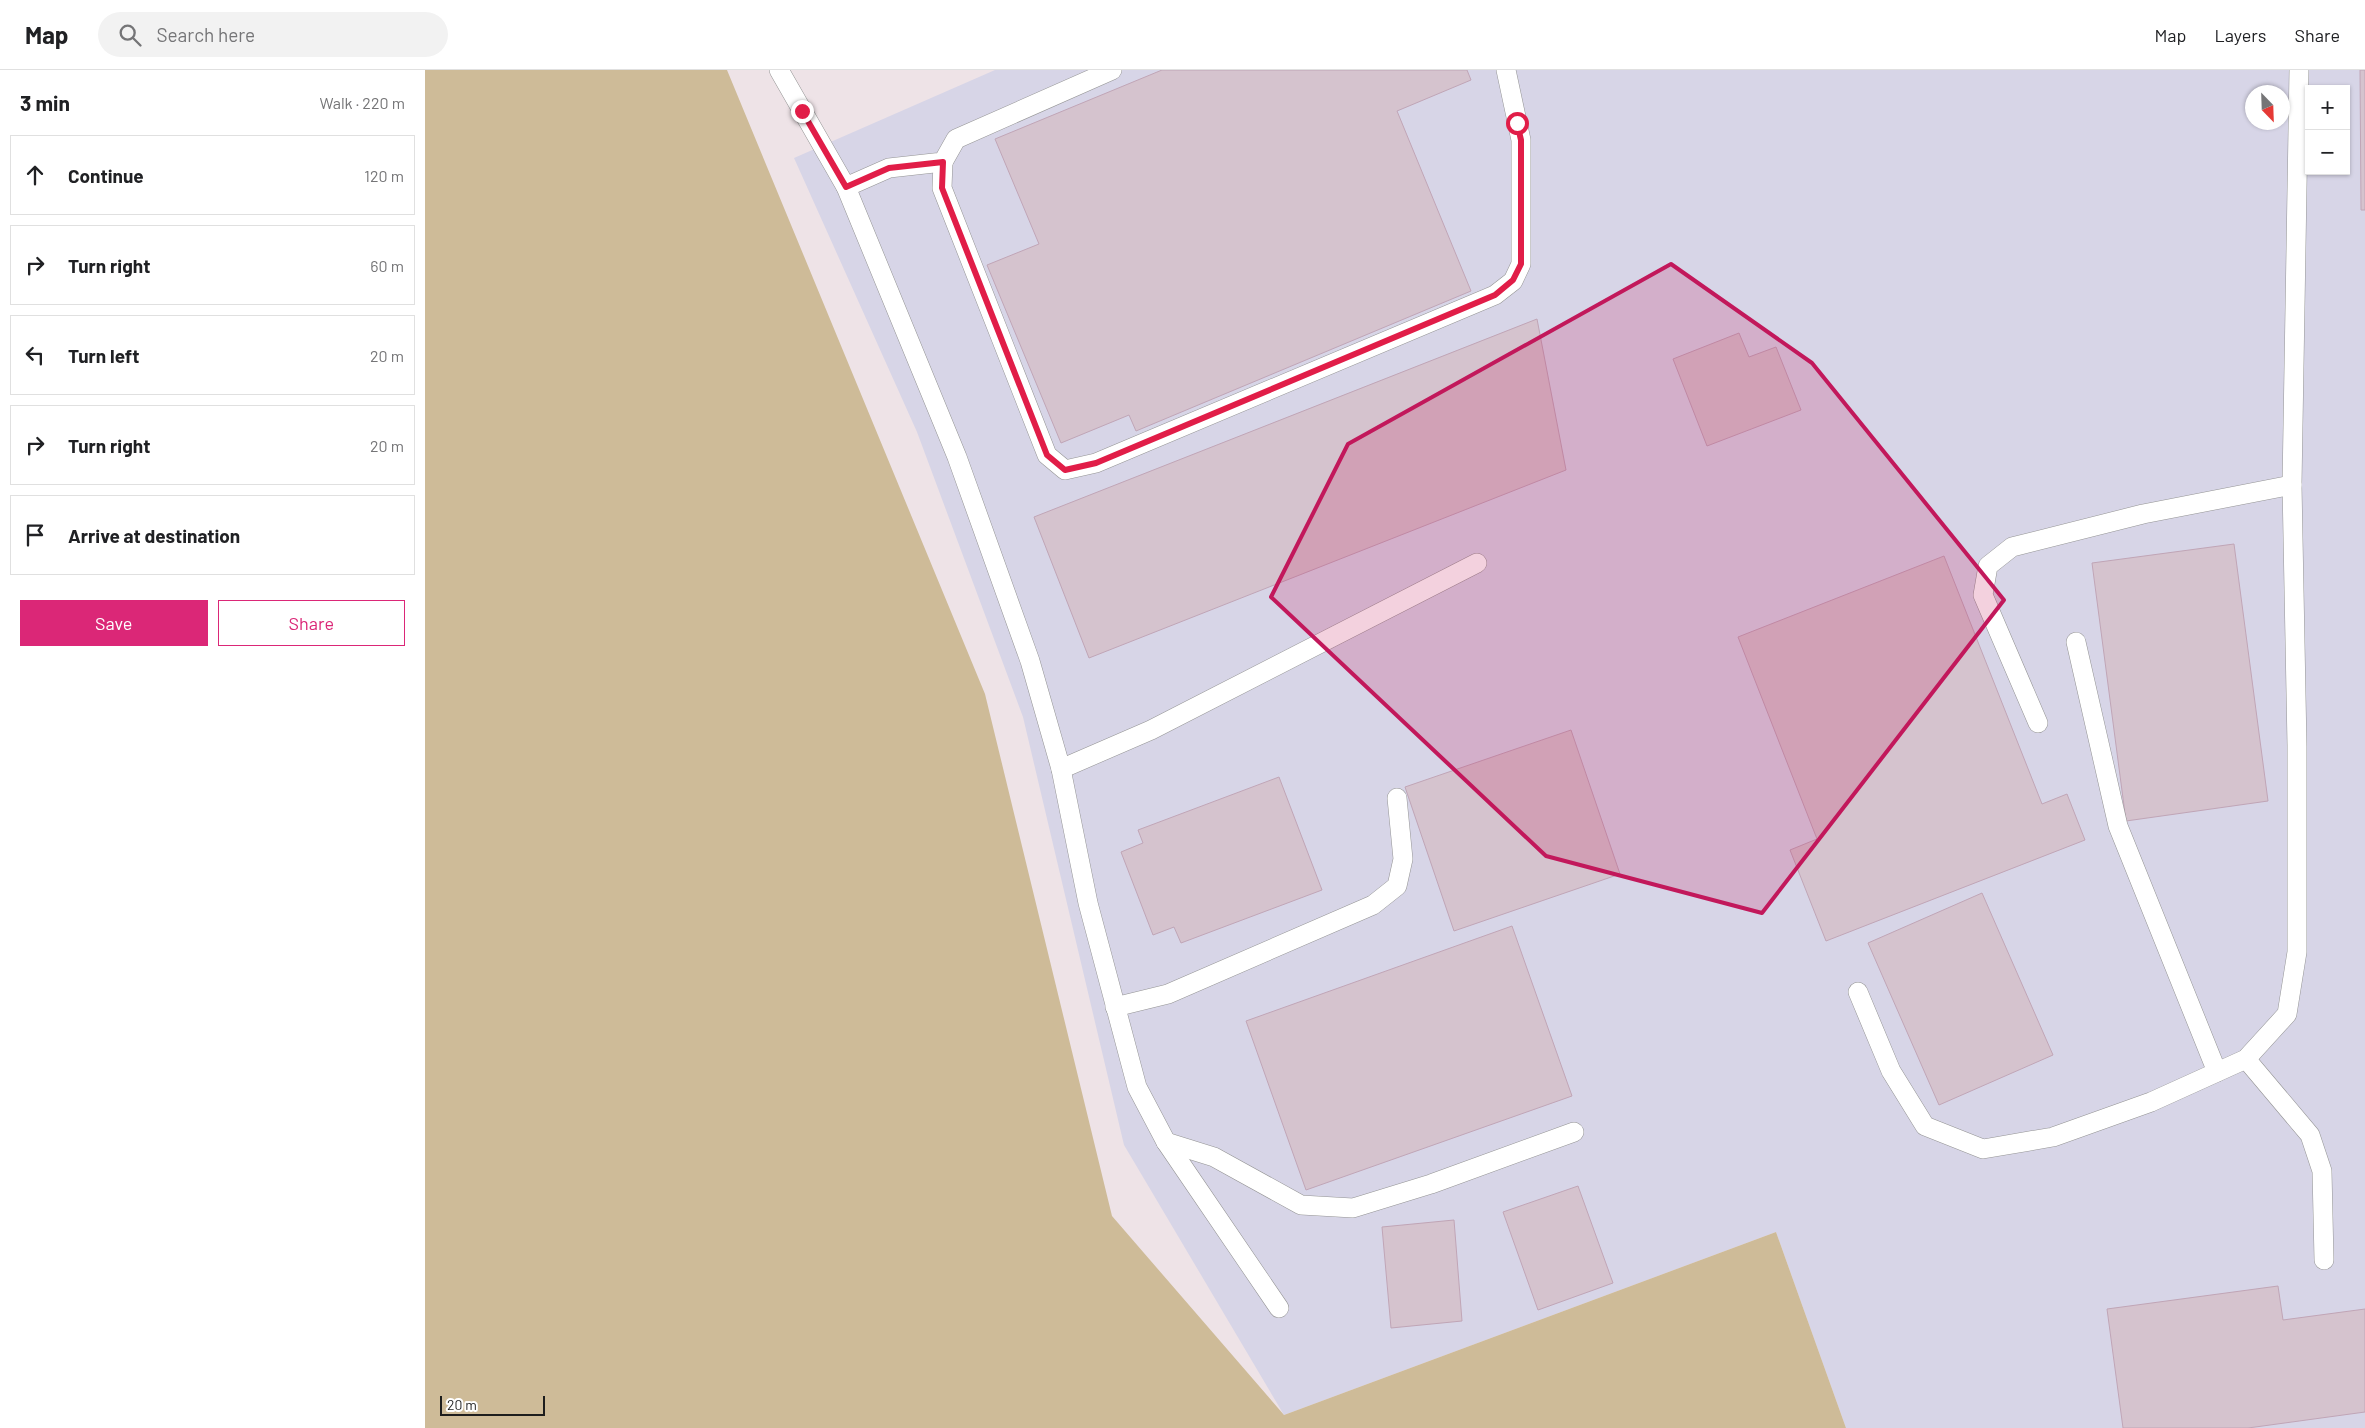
<!DOCTYPE html>
<meta charset="utf-8">
<style>
body{margin:0;font-family:Barlow,sans-serif;background:#f2f2f2;color:#202124}
.controls{position:absolute;right:15px;top:15px;display:grid;overflow:hidden;border-radius:0px;box-shadow:0 1px 4px #0004}
.controls button{width:45px;height:45px;display:grid;place-items:center;padding:0;border:0;border-bottom:1px solid #e0e0e0;background:#fff;color:#202124;font:25px sans-serif}
.compass{position:absolute;left:1820px;top:15px;width:45px;height:45px;border-radius:50%;background:#fff;box-shadow:0 1px 4px #0004;rotate:157deg}
.scale{position:absolute;left:15px;bottom:12px;width:105px;box-sizing:border-box;padding-left:5px;border:2px solid #1d1d1d;border-top:0;font-size:14px;line-height:18px;white-space:nowrap;color:#1d1d1d;-webkit-text-stroke:4px #fff;paint-order:stroke}
.stop{position:absolute;width:15px;height:15px;margin:-11px;border:4px solid #e11d48;border-radius:50%;background:#fff}
.stop.end{background:#e11d48;border-color:#fff;box-shadow:0 1px 5px #0008}
.list{margin:0;padding:0;list-style:none}
h2{display:flex;justify-content:space-between;align-items:center;height:65px;margin:0;padding:0 20px;font-size:21px}
h2 small{font-size:16px;font-weight:400;color:#757577}
.list li{display:grid;grid-template-columns:32px 1fr auto;gap:15px;align-items:center;box-sizing:border-box;height:80px;margin:0 10px 10px;padding:0 10px;border:1px solid #e0e0e0;border-radius:0px}
.list b{display:block;font-size:19px;white-space:nowrap}
.list em{font-size:16px;font-style:normal;color:#757577}
.actions{display:flex;gap:10px;padding:15px 20px}
.actions a{flex:1;padding:11px 0;border:1px solid #db2777;border-radius:0px;text-align:center;font-size:18px;color:#db2777}
.actions .main{background:#db2777;color:#fff}
.icon{flex:none;width:28px;height:28px;fill:none;stroke:currentColor;stroke-width:2;stroke-linecap:round;stroke-linejoin:round}
.map{position:relative;flex:none;width:1940px;height:1358px;overflow:hidden}
header{display:flex;align-items:center;gap:30px;box-sizing:border-box;height:70px;padding:0 25px;background:#fff;border-bottom:1px solid #e0e0e0}
header strong{font-size:24px}
nav{display:flex;gap:28px;margin-inline-start:auto;font-size:18px}
.search{width:350px;height:45px;background:#f2f2f2;display:flex;align-items:center;gap:12px;box-sizing:border-box;padding:0 18px;border-radius:28px;color:#757577;font-size:19px}
main{display:flex}
aside{flex:1;background:#fff}
.map>svg:first-child{display:block}
</style>
<header>
<strong>Map</strong>
<div class="search"><svg class="icon" aria-label="search" viewBox="0 0 24 24"><circle cx="10" cy="10" r="6"/><path d="M15 15l6 6"/></svg>Search here</div>
<nav><a>Map</a><a>Layers</a><a>Share</a></nav>
</header>
<main>
<aside>
<h2>3 min<small>Walk · 220 m</small></h2>
<ul class="list">
<li><svg class="icon" aria-label="ahead" viewBox="0 0 24 24"><path d="M12 20V5M6 11l6-6 6 6"/></svg><div><b>Continue</b></div><em>120 m</em></li>
<li><svg class="icon" aria-label="right" viewBox="0 0 24 24"><path d="M7 20v-9h11M14 6l5 5-5 5"/></svg><div><b>Turn right</b></div><em>60 m</em></li>
<li><svg class="icon" aria-label="left" viewBox="0 0 24 24"><path d="M17 20v-9H6M10 6l-5 5 5 5"/></svg><div><b>Turn left</b></div><em>20 m</em></li>
<li><svg class="icon" aria-label="right" viewBox="0 0 24 24"><path d="M7 20v-9h11M14 6l5 5-5 5"/></svg><div><b>Turn right</b></div><em>20 m</em></li>
<li><svg class="icon" aria-label="arrive" viewBox="0 0 24 24"><path d="M6 21V4h12l-3 4 3 4H6"/></svg><div><b>Arrive at destination</b></div></li>
</ul>
<div class="actions"><a class="main">Save</a><a>Share</a></div>
</aside>
<div class="map">
<svg width="1940" height="1358" viewBox="0 0 1940 1358">
<rect width="100%" height="100%" fill="#eee3e7"/>
<path fill="#d7d5e7" fill-rule="evenodd" d="M570,0H1940V1358H1421L1351,1162L859,1345L699,1075L598,647L492,362L369,88ZM1884,19H1921V101H1884ZM1828,22H1858V52H1828Z"/>
<polygon fill="#cebb98" points="0,0 302,0 560,624 687,1146 859,1345 1351,1162 1421,1358 0,1358"/>
<g fill="#d5c3ce" stroke="#c0a5b6">
<polygon points="737,0 1042,0 1046,10 972,41 1046,221 711,361 704,345 636,373 562,195 614,174 570,69"/>
<polygon points="1935,0 1940,0 1940,140 1936,140"/>
<polygon points="1112,249 1141,400 664,588 609,447"/>
<polygon points="1314,263 1324,287 1351,277 1376,340 1282,376 1248,289"/>
<polygon points="1809,474 1843,731 1701,751 1667,493"/>
<polygon points="1519,486 1617,734 1642,724 1660,770 1401,871 1365,780 1392,769 1313,567"/>
<polygon points="1146,660 1195,804 1029,861 980,717"/>
<polygon points="854,707 897,820 756,873 749,857 728,865 696,782 718,773 713,760"/>
<polygon points="1557,823 1628,985 1514,1035 1443,873"/>
<polygon points="1087,856 1147,1026 881,1120 821,951"/>
<polygon points="1153,1116 1188,1213 1113,1240 1078,1142"/>
<polygon points="1029,1150 1037,1251 966,1258 957,1157"/>
<polygon points="1853,1216 1858,1250 1940,1239 1940,1342 1823,1358 1698,1358 1682,1239"/>
</g>
<g fill="none" stroke-linecap="round" stroke-linejoin="round">
<g stroke="#949494" stroke-width="20">
<g id="lane">
<polyline points="354,0 421,117 532,387 605,591 636,699 663,833 712,1017 741,1072 854,1238"/>
<polyline points="518,92 517,118 622,385 640,400 671,393 1070,225 1088,211 1096,194 1096,70 1081,0"/>
<polyline points="421,117 464,98 518,92 531,69 687,0"/>
<polyline points="1651,572 1693,756 1792,1002"/>
<polyline points="1613,653 1558,525 1563,496 1587,477 1718,444 1867,415"/>
<polyline points="636,699 726,660 1052,493"/>
<polyline points="1433,922 1466,1001 1500,1056 1558,1079 1628,1067 1726,1032 1821,989 1862,944 1872,882 1872,676 1867,415 1874,0"/>
<polyline points="690,937 743,924 948,835 972,816 978,789 972,728"/>
<polyline points="1821,989 1885,1065 1897,1101 1899,1190"/>
<polyline points="741,1072 789,1087 876,1135 928,1138 1006,1114 1149,1062"/>
</g>
</g>
<use href="#lane" stroke="#fff" stroke-width="19"/>
</g>
<g fill="none" stroke-linecap="round" stroke-linejoin="round">
<polyline stroke="#e11d48" stroke-width="6" points="377,41 421,117 464,98 518,92 517,118 622,385 640,400 671,393 1070,225 1088,210 1096,194 1096,70 1092,53"/>
</g>
<path fill="#c2185b" fill-opacity="0.2" stroke="#c2185b" stroke-width="4" stroke-linejoin="round" d="M1246,194L1387,293L1579,530L1337,843L1121,786L846,527L923,374Z"/>
</svg>
<div class="controls">
<button>+</button>
<button>−</button>
</div>
<svg class="compass" viewBox="-18 -18 36 36"><path d="M0-13l5 13h-10z" fill="#e53935"/><path d="M0 13l5-13h-10z" fill="#757577"/></svg>
<div class="scale">20 m</div>
<div class="stop" style="left:1092px;top:53px"></div>
<div class="stop end" style="left:377px;top:41px"></div>
</div>
</main>
